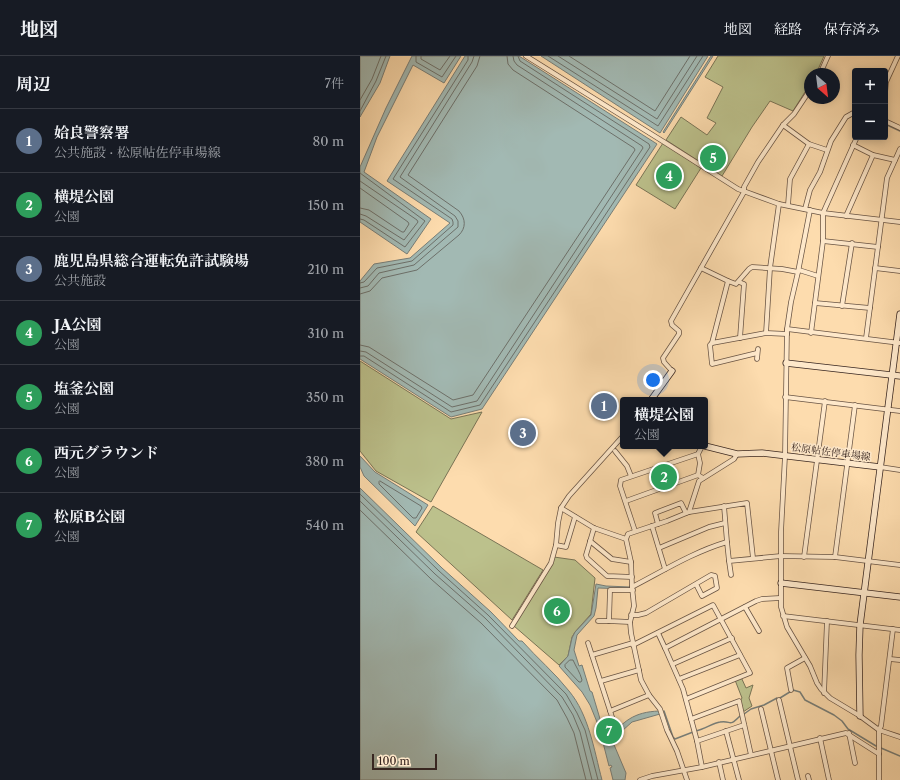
<!DOCTYPE html>
<html lang="ja">
<meta charset="utf-8">
<style>
body{margin:0;font-family:"Libre Caslon Text","Noto Serif JP",serif;background:#20242c;color:#f1f3f6}
.controls{position:absolute;right:12px;top:12px;display:grid;overflow:hidden;border-radius:4px;box-shadow:0 2px 10px #0003}
.controls button{width:36px;height:36px;display:grid;place-items:center;padding:0;border:0;border-bottom:1px solid #363941;background:#171b24;color:#f1f3f6;font:20px sans-serif}
.compass{position:absolute;left:444px;top:12px;width:36px;height:36px;border-radius:50%;background:#171b24;box-shadow:0 2px 10px #0003;rotate:152deg}
.scale{position:absolute;left:12px;bottom:10px;width:65px;box-sizing:border-box;padding-left:4px;border:2px solid #382620;border-top:0;font-size:11px;line-height:14px;white-space:nowrap;color:#382620;-webkit-text-stroke:3px #fee8ca;paint-order:stroke}
.you{position:absolute;left:293px;top:324px;width:14px;height:14px;margin:-10px;border:3px solid #fff;border-radius:50%;background:#1a73e8;box-shadow:0 0 0 6px #1a73e833}
.badge{display:grid;place-items:center;width:26px;height:26px;border-radius:50%;background:#c59692;color:#fff;font-size:13px;font-weight:700}
.pin{position:absolute;translate:-50% -50%;border:2px solid #fff;box-shadow:0 1px 4px #0006}
.popup{position:absolute;left:260px;top:341px;width:88px;height:52px;box-sizing:border-box;display:grid;place-content:center;border-radius:4px;background:#171b24;filter:drop-shadow(0 1px 3px #0005);font-size:13px;white-space:nowrap;color:#9ea1a6}
.popup b{font-size:15px;color:#f1f3f6}
.popup::after{content:'';position:absolute;left:50%;top:100%;margin-left:-8px;border:8px solid transparent;border-top-color:#171b24}
.list{margin:0;padding:0;list-style:none}
h2{display:flex;justify-content:space-between;align-items:center;height:52px;margin:0;padding:0 16px;font-size:17px}
h2 small{font-size:13px;font-weight:400;color:#9ea1a6}
.list li{display:grid;grid-template-columns:26px 1fr auto;gap:12px;align-items:center;box-sizing:border-box;height:64px;padding:0 16px;border-top:1px solid #363941}
.list b{display:block;font-size:15px;white-space:nowrap}
.list p{margin:0;font-size:13px;white-space:nowrap;color:#9ea1a6}
.list em{font-size:13px;font-style:normal;color:#9ea1a6}
.map{position:relative;flex:none;width:540px;height:724px;overflow:hidden}
header{display:flex;align-items:center;gap:24px;box-sizing:border-box;height:56px;padding:0 20px;background:#171b24;border-bottom:1px solid #363941}
header strong{font-size:19px}
nav{display:flex;gap:22px;margin-inline-start:auto;font-size:14px}
main{display:flex}
aside{flex:1;background:#171b24}
.map>svg:first-child{display:block}
</style>
<header>
<strong>地図</strong>
<nav><a>地図</a><a>経路</a><a>保存済み</a></nav>
</header>
<main>
<aside>
<h2>周辺<small>7件</small></h2>
<ul class="list">
<li><span class="badge" style="background:#5c6f8a">1</span><div><b>姶良警察署</b><p>公共施設 · 松原帖佐停車場線</p></div><em>80 m</em></li>
<li><span class="badge" style="background:#2e9e5b">2</span><div><b>横堤公園</b><p>公園</p></div><em>150 m</em></li>
<li><span class="badge" style="background:#5c6f8a">3</span><div><b>鹿児島県総合運転免許試験場</b><p>公共施設</p></div><em>210 m</em></li>
<li><span class="badge" style="background:#2e9e5b">4</span><div><b>JA公園</b><p>公園</p></div><em>310 m</em></li>
<li><span class="badge" style="background:#2e9e5b">5</span><div><b>塩釜公園</b><p>公園</p></div><em>350 m</em></li>
<li><span class="badge" style="background:#2e9e5b">6</span><div><b>西元グラウンド</b><p>公園</p></div><em>380 m</em></li>
<li><span class="badge" style="background:#2e9e5b">7</span><div><b>松原B公園</b><p>公園</p></div><em>540 m</em></li>
</ul>
</aside>
<div class="map">
<svg width="540" height="724" viewBox="0 0 540 724">
<rect width="100%" height="100%" fill="#fddcae"/>
<filter id="stains"><feTurbulence type="fractalNoise" baseFrequency=".005" numOctaves="4"/><feColorMatrix values="0 0 0 0 .2 0 0 0 0 .09 0 0 0 0 .02 0 0 0 .5 -.17"/></filter>
<radialGradient id="worn" r=".72"><stop offset=".6" stop-color="#630" stop-opacity="0"/><stop offset="1" stop-color="#630" stop-opacity=".3"/></radialGradient>
<g fill="#bcc18c" stroke="#7a7456">
<polygon points="358,0 464,0 456,18 450,18 450,28 433,55 410,45 392,71 362,120 306,84 321,61 347,79 356,67 347,62 363,31 345,21"/>
<polygon points="303,87 341,112 315,153 276,129"/>
<polygon points="0,305 91,363 122,356 71,446 16,415 0,395"/>
<polygon points="304,413 310,428 303,430 297,415"/>
<polygon points="73,450 183,514 152,564 56,476"/>
<polygon points="194,501 215,504 235,522 231,558 215,576 212,581 208,600 199,609 154,570"/>
<polygon points="381,621 386,632 393,629 389,642 392,650 383,656 380,645 382,642 375,624"/>
<polygon points="254,669 257,673 248,684 246,683 243,673"/>
</g>
<g fill="#a2b9b3" stroke="#787e78">
<polygon points="0,0 30,0 20,27 0,61"/>
<polygon points="52,0 101,0 84,27 53,9 17,81 4,116 71,163 47,198 0,166 0,111 26,52"/>
<polygon points="105,0 159,0 297,88 122,353 91,361 0,303 0,225 14,208 50,202 90,167 27,125"/>
<polygon points="181,0 348,0 300,77"/>
<polygon points="351,0 353,0 304,77 303,76"/>
<polygon points="0,400 15,416 68,449 55,470 4,420 0,411"/>
<path d="M0,432L82,512L131,556L159,585H162C177,602 195,617 209,635C229,659 234,694 242,724H0Z"/>
<path d="M236,528L246,530L270,531L269,533L238,532L236,552L234,560L217,579L214,594L219,610L222,609L230,635L232,636L246,683L248,684C263,665 274,656 299,655L300,658L272,666L252,684L266,717L265,724H253L250,712L252,711L251,709L249,710L239,671L230,649L222,636L199,610L208,600L212,582L215,576L231,559Z"/>
</g>
<g fill="none" stroke-linecap="round" stroke-linejoin="round">
<g stroke="#6d706a" stroke-width="1">
<polyline points="56,0 56,6 82,21 96,0"/>
<polyline points="61,0 61,3 80,14 90,0"/>
<polyline points="188,0 298,70 343,0"/>
<polyline points="198,0 297,63 337,0"/>
<polyline points="209,0 295,55 330,0"/>
<polyline points="0,44 12,23 21,0"/>
<polyline points="0,55 16,25 26,0"/>
<polyline points="0,117 65,165 45,191 4,164 0,163"/>
<polyline points="0,125 57,164 58,166 44,184 6,160 0,158"/>
<polyline points="0,132 48,166 49,168 44,176 42,176 9,154 0,152"/>
<polyline points="0,227 4,226 17,212 52,205 93,169 93,166 92,163 33,123 108,4 108,0"/>
<polyline points="0,232 8,230 19,217 54,209 98,171 98,165 95,160 40,121 112,6 114,0"/>
<path d="M0,238L10,235L22,222L57,214L99,179C106,172 106,163 99,155L48,119L117,10L120,0"/>
<polyline points="0,289 9,291 93,344 113,339 275,94 274,92 153,14 148,8 147,0"/>
<polyline points="0,295 6,296 92,351 117,345 283,92 282,90 157,9 154,5 153,0"/>
<polyline points="0,300 4,300 91,356 120,349 290,91 289,88 160,5 158,0"/>
<polygon points="20,425 61,450 62,452 56,462 53,462 19,428 19,426"/>
<polyline points="0,438 79,515 128,559 206,638 217,657 225,674 238,724"/>
<polyline points="0,445 75,518 125,562 202,641 213,659 220,676 232,724"/>
<polyline points="0,454 71,523 121,567 197,644 207,662 214,677 226,724"/>
<path d="M210,604H213C216,611 220,616 222,624L221,626H219L205,611V609Z"/>
</g>
<g stroke="#787e78" stroke-width="1.5">
<polyline points="525,68 540,75"/>
<polyline points="420,642 433,634 440,636 445,644 474,659 482,665 488,673 516,690"/>
<polyline points="304,655 313,681 315,683 333,676"/>
<polyline points="384,658 391,653 404,649 417,642"/>
<path d="M336,675C345,673 353,667 360,666C372,664 368,672 380,660"/>
<polyline points="521,692 540,700"/>
</g>
<g stroke="#695444" stroke-width="5.5">
<g id="street">
<polyline points="166,0 304,86 378,133 419,148 463,157 540,166"/>
<polyline points="460,18 468,0"/>
<polyline points="525,38 526,26 538,0"/>
<polyline points="525,65 540,72"/>
<polyline points="423,69 449,88"/>
<polyline points="493,89 513,99 535,104"/>
<polyline points="428,149 430,123 449,88 467,94"/>
<polyline points="445,153 450,134 460,116 471,85 486,61 495,56"/>
<polyline points="450,154 438,216 431,246 427,273 425,400 421,476 421,551 427,571 450,610 457,627 461,633 470,642 500,660 519,674 540,681"/>
<polyline points="486,160 513,99"/>
<polyline points="463,185 518,191"/>
<polyline points="341,212 368,225"/>
<polyline points="515,212 540,215"/>
<polyline points="439,214 458,220"/>
<polyline points="379,226 384,228 380,282"/>
<polyline points="455,247 510,252"/>
<polyline points="482,250 492,187"/>
<polyline points="427,273 540,287"/>
<polyline points="406,277 410,212 419,148"/>
<polyline points="451,277 463,185 463,157 497,81"/>
<polyline points="427,278 406,277 352,287 368,225 376,228 389,213 392,211 422,213 438,216"/>
<polyline points="506,282 527,122 540,93"/>
<polyline points="352,287 350,289 352,308 397,297"/>
<polyline points="397,303 398,293"/>
<polyline points="312,315 304,306 303,302 319,278 319,275 312,269 311,265 384,136 384,131 398,106 423,69 434,58 450,34"/>
<polyline points="425,341 540,355"/>
<polyline points="255,395 267,410 271,420"/>
<polyline points="338,398 340,407 338,419"/>
<polyline points="520,411 540,414"/>
<polyline points="266,445 338,419 343,422"/>
<polyline points="364,450 367,486"/>
<polyline points="201,452 234,472 266,483"/>
<polyline points="329,456 339,425 374,403 377,398"/>
<polyline points="298,468 295,457 321,447 326,457"/>
<polyline points="292,470 305,513"/>
<polyline points="234,472 226,499 227,502 247,520 272,521"/>
<polyline points="275,475 260,430 261,424 338,398 342,390"/>
<polyline points="230,485 252,503 271,506"/>
<polyline points="196,489 206,491 215,461"/>
<polyline points="299,492 349,471 365,467"/>
<polyline points="444,501 465,345"/>
<polyline points="475,501 495,349"/>
<polyline points="369,505 371,519"/>
<polyline points="272,531 271,506 266,483 268,478 307,465 329,456 387,447 393,502"/>
<polyline points="385,551 399,575"/>
<polyline points="271,559 278,559 286,557 351,519 355,520 357,532 342,540 336,528"/>
<polyline points="423,560 540,574"/>
<polyline points="238,565 249,565"/>
<polyline points="270,566 249,565 250,534 273,534"/>
<polyline points="152,570 191,507 196,489 198,467 201,452 209,440 263,380"/>
<polyline points="298,577 305,592"/>
<polyline points="228,587 253,664"/>
<polyline points="273,589 353,549 390,617 326,643"/>
<polyline points="232,599 273,587"/>
<polyline points="530,603 540,604"/>
<polyline points="313,608 372,582"/>
<polyline points="319,623 380,599"/>
<polyline points="241,625 279,614"/>
<polyline points="431,634 427,612 445,602"/>
<polyline points="464,637 467,565"/>
<polyline points="419,644 438,724"/>
<polyline points="401,653 418,724"/>
<polyline points="250,655 289,639"/>
<polyline points="331,663 379,645 391,699"/>
<polyline points="366,675 379,724"/>
<polyline points="489,677 495,707"/>
<polyline points="460,682 469,724"/>
<polyline points="337,685 384,669"/>
<polyline points="359,706 363,724"/>
<polyline points="342,711 337,685 323,633 305,592 396,545 402,543 420,542"/>
<polyline points="448,720 449,724"/>
<polyline points="280,724 292,720 342,711 486,677 519,698"/>
<path d="M327,724L317,695L307,674L300,653L289,639L281,624L271,577L270,566L274,550L272,531C303,515 333,496 367,486L369,505L421,500L475,501L540,509"/>
<polyline points="519,724 519,674 521,670 533,573"/>
</g>
</g>
<g stroke="#382620" stroke-width="7">
<g id="secondary">
<polyline points="426,307 540,320"/>
<polyline points="291,344 312,315"/>
<polyline points="345,390 377,398 402,397 520,411"/>
<polyline points="421,527 540,541"/>
<polyline points="500,660 499,599 500,569 540,258"/>
</g>
</g>
<use href="#street" stroke="#fee8ca" stroke-width="4"/>
<use href="#secondary" stroke="#fee8ca" stroke-width="5.5"/>
</g>
<g text-anchor="middle" dominant-baseline="central" stroke-width="3" stroke-linejoin="round" paint-order="stroke">
<g font-size="10" fill="#382620" stroke="#fee8ca">
<text transform="translate(471 396) rotate(7)">松原帖佐停車場線</text>
</g>
</g>
<rect width="100%" height="100%" filter="url(#stains)"/>
<rect width="100%" height="100%" fill="url(#worn)"/>
</svg>
<div class="controls">
<button>+</button>
<button>−</button>
</div>
<svg class="compass" viewBox="-18 -18 36 36"><path d="M0-13l5 13h-10z" fill="#e53935"/><path d="M0 13l5-13h-10z" fill="#9ea1a6"/></svg>
<div class="scale">100 m</div>
<div class="you"></div>
<div class="pin badge" style="left:244px;top:350px;background:#5c6f8a">1</div>
<div class="pin badge" style="left:304px;top:421px;background:#2e9e5b">2</div>
<div class="popup"><b>横堤公園</b>公園</div>
<div class="pin badge" style="left:163px;top:377px;background:#5c6f8a">3</div>
<div class="pin badge" style="left:309px;top:120px;background:#2e9e5b">4</div>
<div class="pin badge" style="left:353px;top:102px;background:#2e9e5b">5</div>
<div class="pin badge" style="left:197px;top:555px;background:#2e9e5b">6</div>
<div class="pin badge" style="left:249px;top:675px;background:#2e9e5b">7</div>
</div>
</main>
